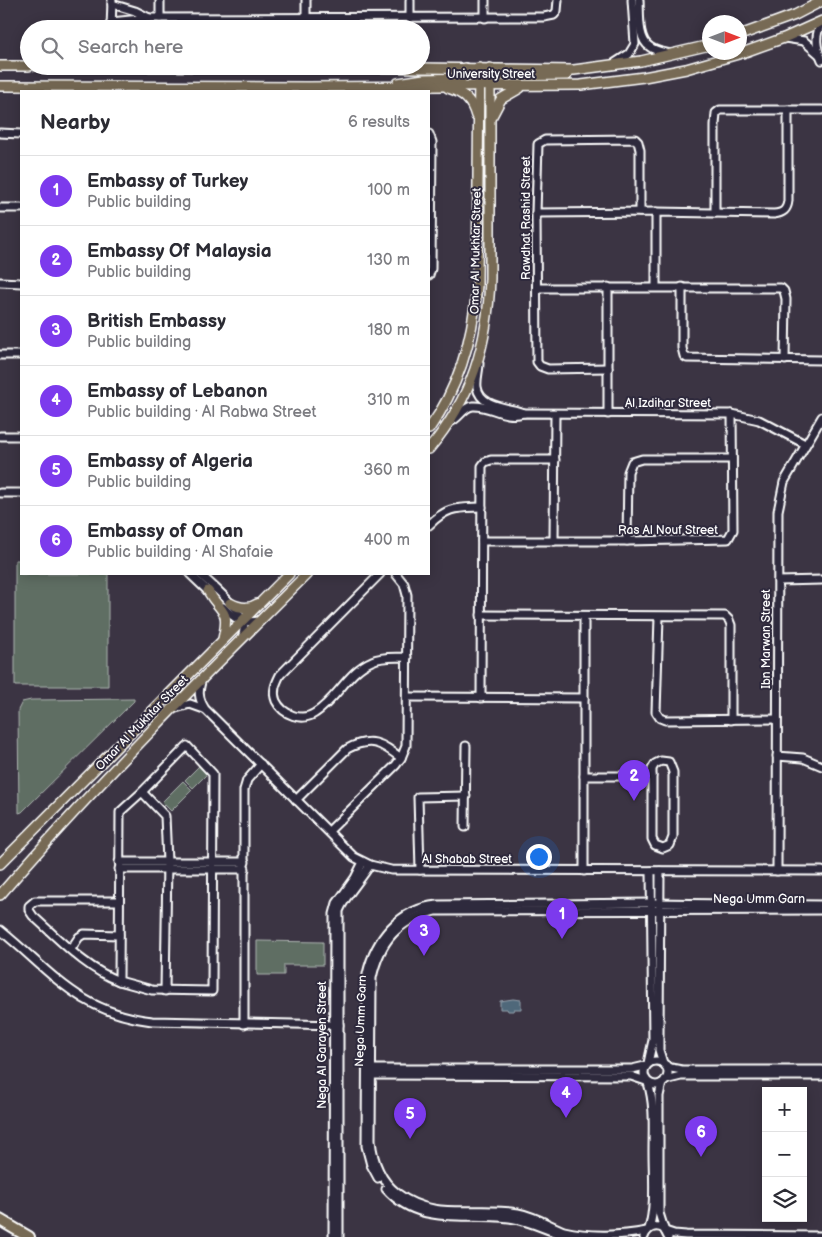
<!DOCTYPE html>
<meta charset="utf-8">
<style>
body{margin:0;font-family:"Balsamiq Sans",sans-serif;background:#f2f2f3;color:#2b2b33}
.controls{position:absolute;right:15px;bottom:15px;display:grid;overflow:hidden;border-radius:0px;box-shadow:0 2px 12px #0003}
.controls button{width:45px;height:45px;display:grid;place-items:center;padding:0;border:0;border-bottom:1px solid #e1e1e2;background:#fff;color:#2b2b33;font:25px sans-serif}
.compass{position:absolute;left:702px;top:15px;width:45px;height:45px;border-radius:50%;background:#fff;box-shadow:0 2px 12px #0003;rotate:90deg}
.you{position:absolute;left:538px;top:856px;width:18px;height:18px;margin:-12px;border:4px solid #fff;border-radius:50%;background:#1a73e8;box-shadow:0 0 0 8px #1a73e833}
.badge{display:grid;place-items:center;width:32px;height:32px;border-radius:50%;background:#7c3aed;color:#fff;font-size:16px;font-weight:700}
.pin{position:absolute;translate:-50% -41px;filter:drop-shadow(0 1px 2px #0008)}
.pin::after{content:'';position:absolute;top:26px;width:18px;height:15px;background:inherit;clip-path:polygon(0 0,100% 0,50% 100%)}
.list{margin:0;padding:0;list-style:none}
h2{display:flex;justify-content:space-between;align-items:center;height:65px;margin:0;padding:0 20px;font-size:21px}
h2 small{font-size:16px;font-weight:400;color:#7c7c81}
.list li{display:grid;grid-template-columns:32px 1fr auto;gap:15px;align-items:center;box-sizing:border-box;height:70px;padding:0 20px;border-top:1px solid #e1e1e2}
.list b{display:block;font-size:19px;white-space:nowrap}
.list p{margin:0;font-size:16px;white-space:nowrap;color:#7c7c81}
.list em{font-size:16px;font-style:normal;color:#7c7c81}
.icon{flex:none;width:28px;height:28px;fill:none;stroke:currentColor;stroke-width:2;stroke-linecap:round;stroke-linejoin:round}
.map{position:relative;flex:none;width:822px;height:1237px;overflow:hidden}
.search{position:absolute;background:#fff;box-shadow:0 2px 12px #0003;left:20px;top:20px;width:410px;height:55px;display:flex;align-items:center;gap:12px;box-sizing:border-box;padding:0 18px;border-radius:28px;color:#7c7c81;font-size:19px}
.panel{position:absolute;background:#fff;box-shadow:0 2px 12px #0003;left:20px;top:90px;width:410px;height:485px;border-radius:0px}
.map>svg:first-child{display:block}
</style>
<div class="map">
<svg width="822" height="1237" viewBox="0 0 822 1237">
<rect width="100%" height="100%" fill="#3b3443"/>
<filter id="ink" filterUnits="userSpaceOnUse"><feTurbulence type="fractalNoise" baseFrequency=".02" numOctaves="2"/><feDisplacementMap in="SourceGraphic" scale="10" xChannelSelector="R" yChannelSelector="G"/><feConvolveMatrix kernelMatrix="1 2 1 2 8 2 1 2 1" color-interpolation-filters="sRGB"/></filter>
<g filter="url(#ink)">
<g fill="#5f6e64" stroke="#afb6b2">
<polygon points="15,560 21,560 21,574 108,574 108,686 15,686"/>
<polygon points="134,699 134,701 22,812 19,813 18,710 22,702 31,700"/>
<polygon points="199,766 207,774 193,788 185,780"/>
<polygon points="183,781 192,790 171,811 162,802"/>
<polygon points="257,941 323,942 323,965 284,965 284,975 257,975"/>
</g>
<polygon fill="#50687a" stroke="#96a4af" points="513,999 521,1000 521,1009 514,1009 513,1011 508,1011 507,1009 500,1009 500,1001"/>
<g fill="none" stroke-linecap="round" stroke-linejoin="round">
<g stroke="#fff" stroke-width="11">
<g id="minor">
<polyline points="410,0 410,18"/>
<path d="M639,0C640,13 637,39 650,47C655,51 663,52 670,54"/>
<polyline points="112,4 135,11 149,18"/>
<polyline points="160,18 160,0"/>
<polyline points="306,18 306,0"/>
<polyline points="485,18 485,0"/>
<polyline points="111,22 150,18 544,17 554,15 557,11 558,0"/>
<path d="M822,23C814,35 816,47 822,60"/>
<polyline points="111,29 112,0"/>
<polyline points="785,38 804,41 819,54"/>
<polyline points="615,63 629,54 635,44 632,0"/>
<polyline points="0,133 21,134"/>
<polyline points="429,134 432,142 431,269 429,275"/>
<polyline points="0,208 21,208"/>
<polyline points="656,212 656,287"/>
<path d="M536,213L656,212L774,214C783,213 787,210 788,201V110"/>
<polyline points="715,213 715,125 716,113 720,110 822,110"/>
<polyline points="0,282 21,283"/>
<polyline points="682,287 682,348 684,356 687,358 822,360"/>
<polyline points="537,288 781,288 784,291 786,299 785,360"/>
<polyline points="0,355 21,355"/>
<path d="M479,363C479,371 476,379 477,387C480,408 509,407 524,413"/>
<polyline points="608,368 548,369 540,366 537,362 536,213 538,144 545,140 635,139 638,142 640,150 640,212"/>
<polyline points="608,414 608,287"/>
<path d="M450,422C459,419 463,407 473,406C491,405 503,419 524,413L732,414L759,420L805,444"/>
<polyline points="0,436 21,436"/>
<polyline points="0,493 21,493"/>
<path d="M429,525C448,506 457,508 482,507"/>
<polyline points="482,541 627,541 728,539 733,530 732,414"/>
<polyline points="554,541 555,414"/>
<polyline points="627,541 628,472 632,462 642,459 732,459"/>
<polyline points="190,574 211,594"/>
<path d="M200,574C213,586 237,606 243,622C245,628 244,633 242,638"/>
<path d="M380,574L280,675C276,683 272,691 276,701C283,715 302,722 315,713C337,699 348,671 372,661C382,656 396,658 407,657"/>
<polyline points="778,581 822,580"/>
<path d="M223,607C236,620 241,624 260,621"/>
<polyline points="481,615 725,616 729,620 731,625 731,720"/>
<polyline points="659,617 656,712 660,718 665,720 777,719"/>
<path d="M202,679C198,691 198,698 205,709L354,857L370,865L391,870L822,871"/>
<polyline points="407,697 584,698"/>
<polyline points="481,698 482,466 485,462 491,460 555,460"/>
<polyline points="176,708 190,704 204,709"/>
<polygon points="187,746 213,774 212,991 152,990 119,981 120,812 142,792"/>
<polyline points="777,756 803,758 822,766"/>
<polygon points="661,761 669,762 673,772 673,837 670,845 663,848 655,845 652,839 652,769 655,764"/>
<polyline points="584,776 652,776"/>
<polyline points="142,792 165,816 167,862 165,991"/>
<path d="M296,800L347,749C371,736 381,743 401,758"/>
<polyline points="465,827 466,746"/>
<polyline points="329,831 396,765 401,758 406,746 407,595 404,584 396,574"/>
<polyline points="119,862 245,862"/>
<polyline points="119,869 245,869"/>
<polyline points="420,870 418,797 466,796"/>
<polyline points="584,871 584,616"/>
<polyline points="660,871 659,1039 659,1050 663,1063"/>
<polyline points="777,871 778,511 784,482 822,417"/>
<path d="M119,901H35L29,906V910L33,916C59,939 86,969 119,981"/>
<path d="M0,930C53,973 78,1012 152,1021L339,1025"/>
<polyline points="71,949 79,937 84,934 119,935"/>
<polyline points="244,1024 244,790 247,780 261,764"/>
<circle cx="656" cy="1073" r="12"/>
<polyline points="648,1063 653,1040 651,871"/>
<polyline points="664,1064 671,1068 682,1070 822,1070"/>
<polyline points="368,1069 632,1069 645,1066"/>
<polyline points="369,1075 631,1076 646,1081"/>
<polyline points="665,1080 681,1076 822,1076"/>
<path d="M648,1083C655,1105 653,1129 653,1152C653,1177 656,1205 649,1229"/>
<polyline points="662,1083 659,1096 659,1213 664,1229"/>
<path d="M378,1178L371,1165L366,1146L367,974C375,939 399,909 437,905L652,903L822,905"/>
<path d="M386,1189C420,1227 464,1212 509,1218C529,1220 548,1231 568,1237"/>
<path d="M647,1231C621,1236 589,1237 564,1231C549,1225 534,1216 518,1213C475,1205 435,1222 397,1193C380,1180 373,1161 371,1140L372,978C380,941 398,920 435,911L822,910"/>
<polyline points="665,1231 674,1234 686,1235 822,1236"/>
<polyline points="333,1237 334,914 337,903 355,878 363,862"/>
<path d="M339,1237V911C345,896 361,880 370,865"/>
<path d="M644,1237C647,1228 655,1224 664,1229L668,1237"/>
</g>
</g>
<g stroke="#fff" stroke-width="12">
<g id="major">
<polyline points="740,35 795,15 822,1"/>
<polyline points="0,66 29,66"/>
<polyline points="36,66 345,67 574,70 641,61 710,45"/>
<polyline points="485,78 497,76 567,75"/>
<polyline points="398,83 424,79 462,78 467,72 465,68"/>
<polyline points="0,86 308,87 581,85 644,77 686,69 742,53 784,38 822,21"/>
<path d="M448,88C464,93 472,101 476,116"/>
<polyline points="492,116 501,99 520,88"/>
<path d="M429,429C460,386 473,338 477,286L479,68"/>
<path d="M429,449C472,398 488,344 490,278V68"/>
<path d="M208,591C222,615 230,608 223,639"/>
<path d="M230,603C239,608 248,610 257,604"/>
<polyline points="0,864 289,574"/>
<path d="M0,895C97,783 202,678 307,574"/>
</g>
</g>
<g stroke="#fff" stroke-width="14">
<polyline id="highway" points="0,1220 29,1237"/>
</g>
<use href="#minor" stroke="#2f2a3d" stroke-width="7"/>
<use href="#major" stroke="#776a54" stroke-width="9"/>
<use href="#highway" stroke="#776a54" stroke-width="10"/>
</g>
</g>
<g text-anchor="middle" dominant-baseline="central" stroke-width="4" stroke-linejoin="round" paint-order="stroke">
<g font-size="12" fill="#fff" stroke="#2f2a3d">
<text x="491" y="74">University Street</text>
<text transform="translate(526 218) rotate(-90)">Rawdhat Rashid Street</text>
<text transform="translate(476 251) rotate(-89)">Omar Al Mukhtar Street</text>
<text x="668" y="403">Al Izdihar Street</text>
<text x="668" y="530">Ras Al Nouf Street</text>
<text transform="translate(766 639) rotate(-90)">Ibn Marwan Street</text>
<text transform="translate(142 723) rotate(-46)">Omar Al Mukhtar Street</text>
<text x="467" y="859">Al Shabab Street</text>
<text x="759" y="899">Nega Umm Garn</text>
<text transform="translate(361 1021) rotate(-88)">Nega Umm Garn</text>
<text transform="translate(322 1045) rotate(-90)">Nega Al Garayen Street</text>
</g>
</g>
</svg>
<div class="controls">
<button>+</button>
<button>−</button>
<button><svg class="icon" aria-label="layers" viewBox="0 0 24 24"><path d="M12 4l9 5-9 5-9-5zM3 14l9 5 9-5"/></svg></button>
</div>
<svg class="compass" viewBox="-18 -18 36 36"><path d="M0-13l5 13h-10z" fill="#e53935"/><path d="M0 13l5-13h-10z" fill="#7c7c81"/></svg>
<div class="you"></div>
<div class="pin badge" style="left:562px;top:939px">1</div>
<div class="pin badge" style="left:634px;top:801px">2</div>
<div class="pin badge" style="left:424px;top:956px">3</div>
<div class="pin badge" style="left:566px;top:1118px">4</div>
<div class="pin badge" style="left:410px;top:1139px">5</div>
<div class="pin badge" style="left:701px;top:1157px">6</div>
<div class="search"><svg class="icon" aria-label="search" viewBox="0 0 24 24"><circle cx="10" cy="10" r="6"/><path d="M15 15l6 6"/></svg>Search here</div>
<section class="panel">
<h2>Nearby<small>6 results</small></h2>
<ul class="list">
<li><span class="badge">1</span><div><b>Embassy of Turkey</b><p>Public building</p></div><em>100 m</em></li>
<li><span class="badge">2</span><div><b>Embassy Of Malaysia</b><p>Public building</p></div><em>130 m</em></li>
<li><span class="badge">3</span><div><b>British Embassy</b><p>Public building</p></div><em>180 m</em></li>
<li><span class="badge">4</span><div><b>Embassy of Lebanon</b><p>Public building · Al Rabwa Street</p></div><em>310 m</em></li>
<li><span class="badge">5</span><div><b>Embassy of Algeria</b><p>Public building</p></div><em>360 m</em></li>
<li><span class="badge">6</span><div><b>Embassy of Oman</b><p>Public building · Al Shafaie</p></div><em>400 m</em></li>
</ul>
</section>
</div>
